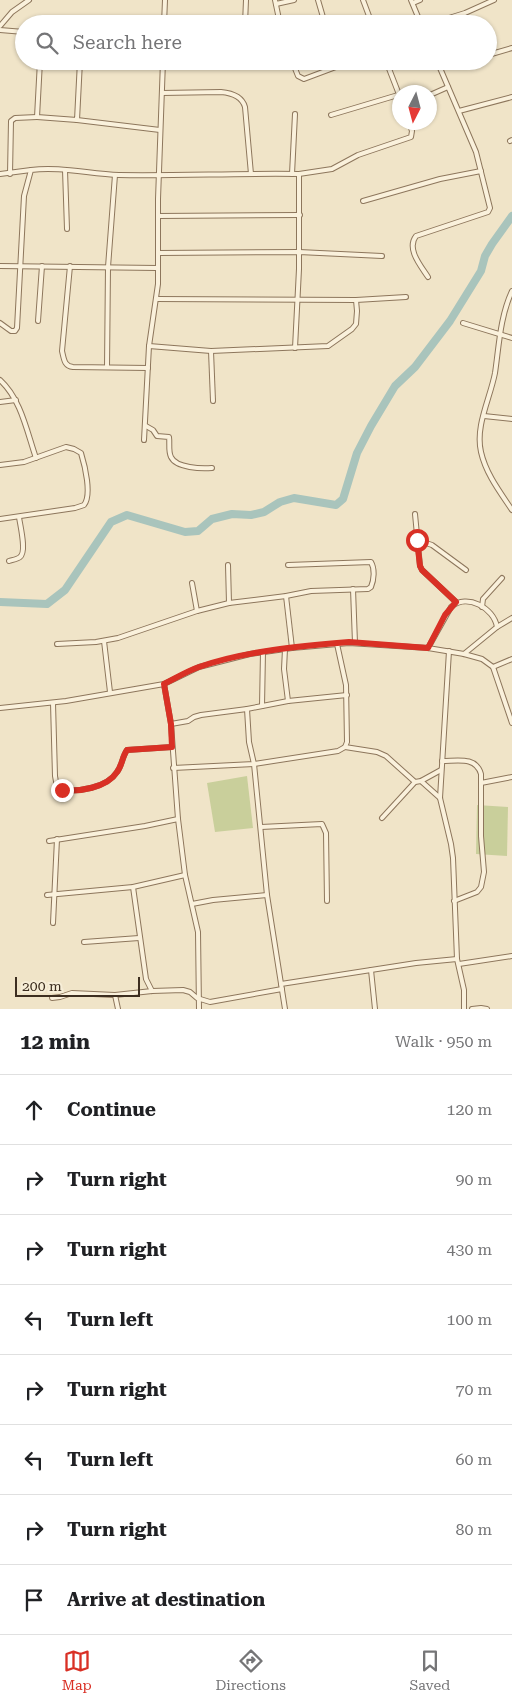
<!DOCTYPE html>
<meta charset="utf-8">
<style>
body{margin:0;font-family:"Roboto Serif",serif;background:#f6f6f6;color:#202124}
.compass{position:absolute;left:392px;top:85px;width:45px;height:45px;border-radius:50%;background:#fff;box-shadow:0 1px 4px #0004;rotate:186deg}
.scale{position:absolute;left:15px;bottom:12px;width:125px;box-sizing:border-box;padding-left:5px;border:2px solid #3d2e20;border-top:0;font-size:14px;line-height:18px;white-space:nowrap;color:#3d2e20;-webkit-text-stroke:4px #f7eed8;paint-order:stroke}
.stop{position:absolute;width:15px;height:15px;margin:-11px;border:4px solid #d93025;border-radius:50%;background:#fff}
.stop.end{background:#d93025;border-color:#fff;box-shadow:0 1px 5px #0008}
.list{margin:0;padding:0;list-style:none}
h2{display:flex;justify-content:space-between;align-items:center;height:65px;margin:0;padding:0 20px;font-size:21px}
h2 small{font-size:16px;font-weight:400;color:#757577}
.list li{display:grid;grid-template-columns:32px 1fr auto;gap:15px;align-items:center;box-sizing:border-box;height:70px;padding:0 20px;border-top:1px solid #e0e0e0}
.list b{display:block;font-size:19px;white-space:nowrap}
.list em{font-size:16px;font-style:normal;color:#757577}
.icon{flex:none;width:28px;height:28px;fill:none;stroke:currentColor;stroke-width:2;stroke-linecap:round;stroke-linejoin:round}
.map{position:relative;flex:none;width:512px;height:1009px;overflow:hidden}
.search{position:absolute;background:#fff;box-shadow:0 1px 4px #0004;left:15px;right:15px;top:15px;height:55px;display:flex;align-items:center;gap:12px;box-sizing:border-box;padding:0 18px;border-radius:28px;color:#757577;font-size:19px}
.sheet{height:625px;background:#fff}
nav{display:flex;justify-content:space-around;align-items:center;box-sizing:border-box;height:70px;border-top:1px solid #e0e0e0;background:#fff;font-size:14px;color:#757577}
nav a{display:grid;justify-items:center;gap:2px}
nav .on{color:#d93025}
.map>svg:first-child{display:block}
</style>
<div class="map">
<svg width="512" height="1009" viewBox="0 0 512 1009">
<rect width="100%" height="100%" fill="#f0e4c8"/>
<g fill="#c9cf9b">
<polygon points="247,776 253,828 215,832 207,783"/>
<polygon points="477,805 508,807 507,856 476,854"/>
</g>
<g fill="none" stroke-linecap="round" stroke-linejoin="round">
<polyline stroke="#a9c4bc" stroke-width="8" points="0,602 47,604 65,590 111,522 127,515 185,532 198,531 212,519 232,514 251,515 264,512 280,502 294,498 336,505 343,499 357,453 371,426 395,386 415,367 450,321 481,271 485,256 492,244 512,216"/>
<g stroke="#8d765c" stroke-width="6">
<g id="street">
<polyline points="275,0 280,24"/>
<polyline points="318,0 325,24"/>
<polyline points="363,0 372,24"/>
<polyline points="411,0 421,24"/>
<polyline points="413,3 420,0"/>
<polyline points="276,4 294,0"/>
<polyline points="436,22 465,13 494,0"/>
<polyline points="164,24 165,0"/>
<polyline points="245,24 246,0"/>
<polyline points="0,26 12,12 29,0"/>
<polyline points="0,30 24,32"/>
<polyline points="488,55 512,48"/>
<polyline points="40,61 37,117 77,120 80,61"/>
<polyline points="292,61 298,76 304,79 352,61"/>
<polyline points="386,61 400,97"/>
<polyline points="440,68 463,61"/>
<path d="M162,93L221,92C232,93 242,96 245,107L251,174"/>
<polyline points="430,95 448,87"/>
<polyline points="459,111 512,97"/>
<polyline points="331,115 398,95"/>
<polyline points="77,120 160,130"/>
<polyline points="510,141 512,140"/>
<polyline points="65,170 67,229"/>
<polyline points="0,174 31,170"/>
<polyline points="10,174 11,121 15,118 37,117"/>
<polyline points="292,174 295,114"/>
<polyline points="363,201 440,179 481,171"/>
<polyline points="158,216 300,215"/>
<polyline points="158,253 299,252 382,256"/>
<polyline points="0,266 157,268"/>
<path d="M70,266L62,351C64,359 64,366 73,367L148,368"/>
<path d="M428,277C421,266 406,249 416,236L488,212L490,208L476,152L437,61"/>
<path d="M512,291C500,317 499,346 495,373C490,399 475,426 481,452C486,474 500,492 512,510"/>
<polyline points="156,299 356,300 406,297"/>
<polyline points="38,321 42,266"/>
<path d="M0,323L11,331H15L17,328L24,196L31,170C59,166 90,174 119,175C179,176 239,173 299,174L332,169L358,155L411,137L412,131L409,122"/>
<polyline points="463,323 512,338"/>
<polyline points="149,346 211,351 328,346 352,329 356,324 357,311 356,300"/>
<polyline points="295,348 299,269 299,174"/>
<polyline points="211,351 213,401"/>
<polyline points="107,367 108,267 115,175"/>
<path d="M0,380C21,399 27,432 36,458"/>
<polyline points="0,402 16,400"/>
<polyline points="484,416 512,419"/>
<path d="M146,426L153,430L157,436L169,437C170,443 168,451 171,457C176,468 202,469 212,468"/>
<polyline points="144,440 149,346 158,284 158,199 163,61"/>
<path d="M0,465L24,462L66,447L74,449L81,453C85,466 92,495 84,505L75,508L0,519"/>
<polyline points="415,514 420,566 422,570 456,602"/>
<polyline points="417,540 432,545 466,570"/>
<path d="M9,561C12,560 18,559 20,557C27,552 20,525 19,517"/>
<polyline points="228,565 229,603"/>
<polyline points="192,583 197,611"/>
<polyline points="353,589 355,643"/>
<polyline points="286,596 292,648"/>
<polyline points="482,607 483,599 502,578"/>
<polyline points="497,627 512,618"/>
<polyline points="104,641 110,692"/>
<path d="M57,644L96,642L118,638L197,611L229,603L286,596L311,591L368,589L371,587C374,580 375,569 371,562L288,565"/>
<path d="M428,648L451,607C467,593 494,608 497,627L464,654"/>
<polyline points="285,649 284,669 288,701"/>
<polyline points="449,651 440,798 451,844 453,858 457,959 464,990 464,1009"/>
<polyline points="493,667 512,659"/>
<polyline points="164,684 171,724 178,819 185,875 198,932 199,1009"/>
<path d="M53,703L55,776L57,787L62,790C78,792 107,788 117,772C122,766 122,757 127,750L172,747"/>
<polyline points="262,706 263,652"/>
<polyline points="0,708 66,701 164,684 199,667 250,654 292,648 349,643 428,648 464,654 482,659 493,667 512,723"/>
<polyline points="171,724 188,721 194,717 201,715 247,709"/>
<polyline points="345,747 377,752 386,756 415,782"/>
<path d="M442,761C457,761 476,756 481,774V836L484,872L481,887L477,892L454,901"/>
<polyline points="173,768 254,764 338,751 345,747 347,742 346,685 337,644"/>
<polyline points="421,781 440,798"/>
<polyline points="481,783 512,777"/>
<polyline points="382,818 415,782 421,781 441,770"/>
<polyline points="261,827 322,824 326,833 327,901"/>
<polyline points="49,841 145,826 178,819"/>
<polyline points="133,887 146,979 152,991"/>
<polyline points="47,895 133,887 185,875"/>
<polyline points="192,904 213,900 267,895"/>
<polyline points="53,923 57,839"/>
<polyline points="84,942 139,938"/>
<polyline points="459,964 512,956"/>
<polyline points="371,970 375,1009"/>
<polyline points="281,984 416,963 457,959"/>
<polyline points="115,995 118,1009"/>
<polyline points="52,998 60,997 72,993 115,995 152,991 183,990 190,992 197,998 210,1002 282,989"/>
<polyline points="285,1009 267,895 254,764 249,742 247,709 288,701 347,695"/>
<polyline points="472,1009 481,1008 487,1009"/>
</g>
</g>
<use href="#street" stroke="#faf1dc" stroke-width="4"/>
</g>
<g fill="none" stroke-linecap="round" stroke-linejoin="round">
<path stroke="#d93025" stroke-width="6" d="M62,790C78,792 107,788 117,772C122,766 122,757 127,750L172,747L171,724L164,684C176,678 187,671 199,667C244,651 302,646 349,642L428,648L445,615L456,602L422,570L420,566L417,540"/>
</g>
</svg>
<svg class="compass" viewBox="-18 -18 36 36"><path d="M0-13l5 13h-10z" fill="#e53935"/><path d="M0 13l5-13h-10z" fill="#757577"/></svg>
<div class="scale">200 m</div>
<div class="stop" style="left:417px;top:540px"></div>
<div class="stop end" style="left:62px;top:790px"></div>
<div class="search"><svg class="icon" aria-label="search" viewBox="0 0 24 24"><circle cx="10" cy="10" r="6"/><path d="M15 15l6 6"/></svg>Search here</div>
</div>
<section class="sheet">
<h2>12 min<small>Walk · 950 m</small></h2>
<ul class="list">
<li><svg class="icon" aria-label="ahead" viewBox="0 0 24 24"><path d="M12 20V5M6 11l6-6 6 6"/></svg><div><b>Continue</b></div><em>120 m</em></li>
<li><svg class="icon" aria-label="right" viewBox="0 0 24 24"><path d="M7 20v-9h11M14 6l5 5-5 5"/></svg><div><b>Turn right</b></div><em>90 m</em></li>
<li><svg class="icon" aria-label="right" viewBox="0 0 24 24"><path d="M7 20v-9h11M14 6l5 5-5 5"/></svg><div><b>Turn right</b></div><em>430 m</em></li>
<li><svg class="icon" aria-label="left" viewBox="0 0 24 24"><path d="M17 20v-9H6M10 6l-5 5 5 5"/></svg><div><b>Turn left</b></div><em>100 m</em></li>
<li><svg class="icon" aria-label="right" viewBox="0 0 24 24"><path d="M7 20v-9h11M14 6l5 5-5 5"/></svg><div><b>Turn right</b></div><em>70 m</em></li>
<li><svg class="icon" aria-label="left" viewBox="0 0 24 24"><path d="M17 20v-9H6M10 6l-5 5 5 5"/></svg><div><b>Turn left</b></div><em>60 m</em></li>
<li><svg class="icon" aria-label="right" viewBox="0 0 24 24"><path d="M7 20v-9h11M14 6l5 5-5 5"/></svg><div><b>Turn right</b></div><em>80 m</em></li>
<li><svg class="icon" aria-label="arrive" viewBox="0 0 24 24"><path d="M6 21V4h12l-3 4 3 4H6"/></svg><div><b>Arrive at destination</b></div></li>
</ul>
</section>
<nav>
<a class="on"><svg class="icon" aria-label="map" viewBox="0 0 24 24"><path d="M3 6l6-2 6 2 6-2v14l-6 2-6-2-6 2zM9 4v14M15 6v14"/></svg>Map</a>
<a><svg class="icon" aria-label="directions" viewBox="0 0 24 24"><path d="M12 3l9 9-9 9-9-9zM9 14v-3h6M13 9l2 2-2 2"/></svg>Directions</a>
<a><svg class="icon" aria-label="saved" viewBox="0 0 24 24"><path d="M7 4h10v16l-5-4-5 4z"/></svg>Saved</a>
</nav>
